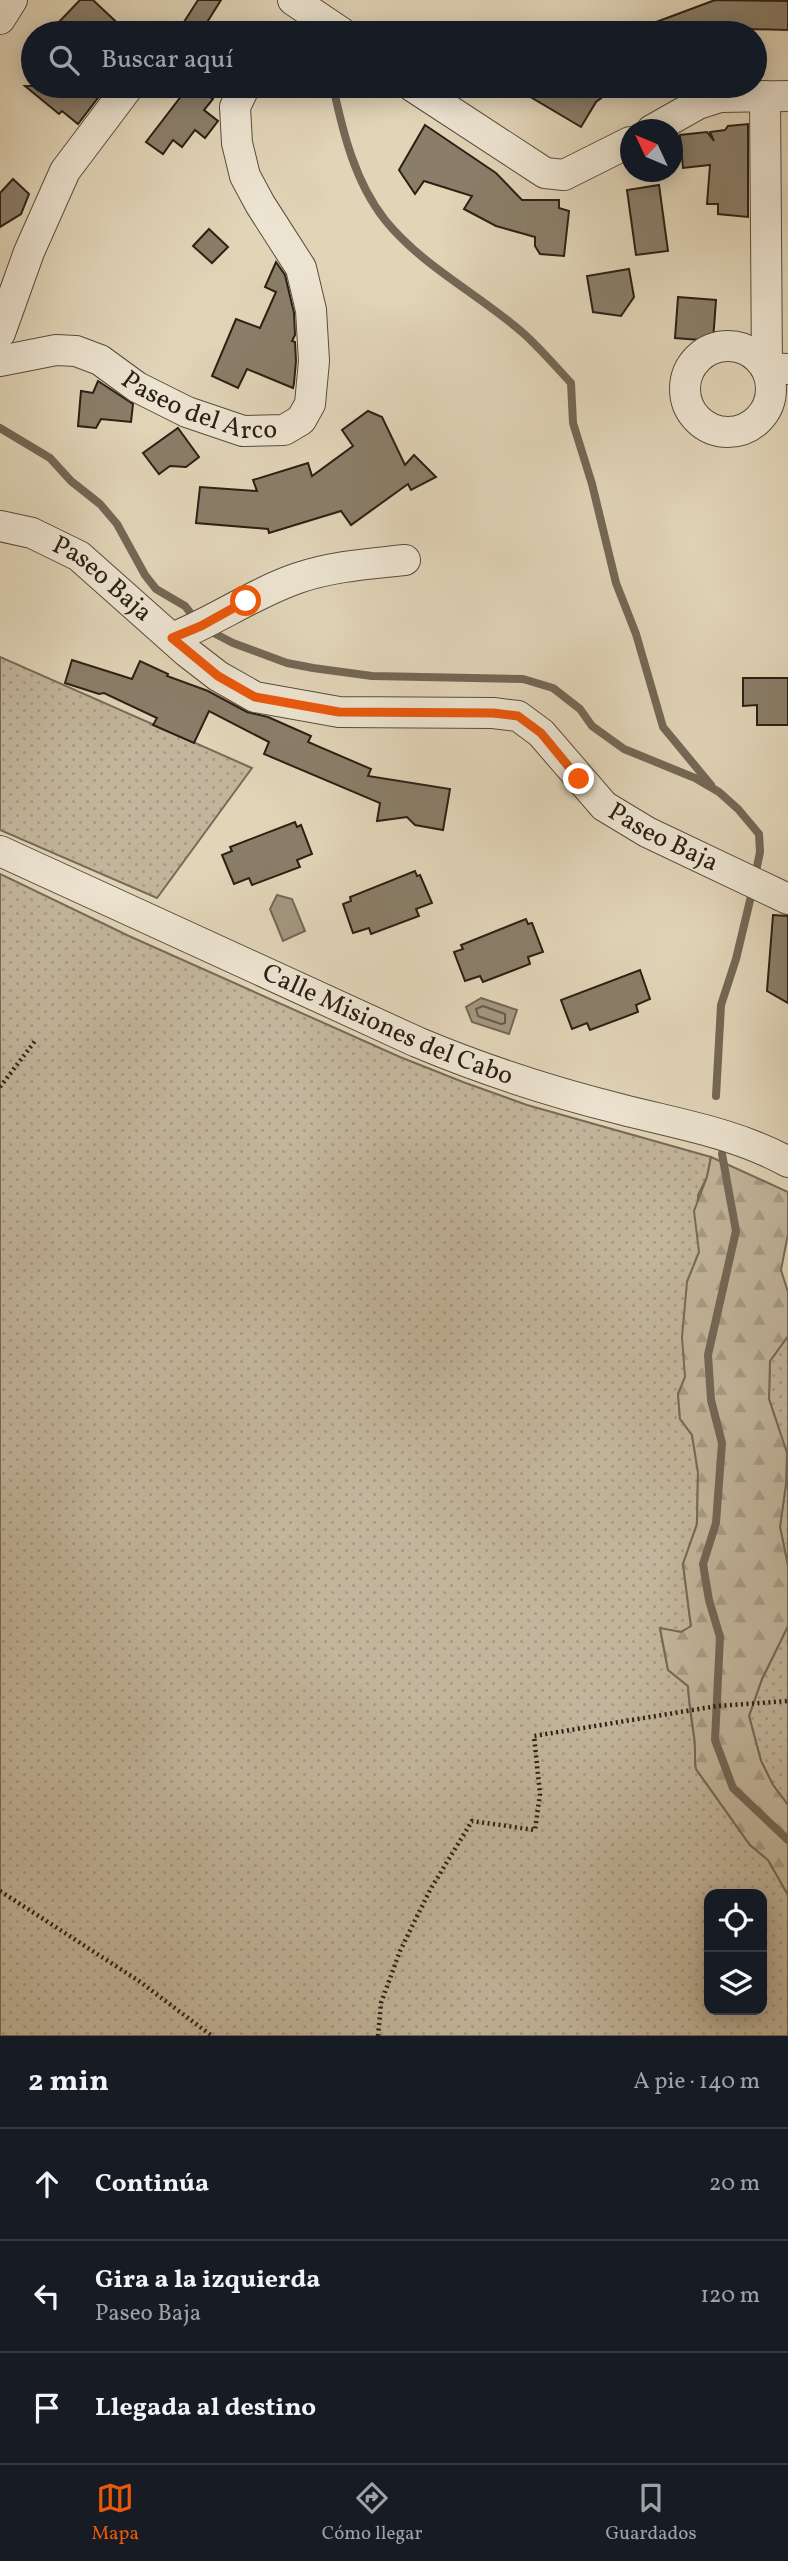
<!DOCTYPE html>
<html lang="es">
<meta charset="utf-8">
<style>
body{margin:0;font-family:Vollkorn,serif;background:#242831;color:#f1f3f6}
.controls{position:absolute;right:21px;bottom:21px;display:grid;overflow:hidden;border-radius:14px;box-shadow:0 4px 18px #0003}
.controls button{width:63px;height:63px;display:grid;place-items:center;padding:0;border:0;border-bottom:2px solid #363941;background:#171b24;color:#f1f3f6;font:35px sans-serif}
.compass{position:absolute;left:620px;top:119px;width:63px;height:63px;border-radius:50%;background:#171b24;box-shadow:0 4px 18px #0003;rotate:314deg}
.stop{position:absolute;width:21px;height:21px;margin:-16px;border:5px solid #ea580c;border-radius:50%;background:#fff}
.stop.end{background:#ea580c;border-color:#fff;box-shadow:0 2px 7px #0008}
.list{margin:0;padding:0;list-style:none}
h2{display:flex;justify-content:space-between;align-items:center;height:91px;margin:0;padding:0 28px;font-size:30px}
h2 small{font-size:23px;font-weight:400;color:#9ea1a6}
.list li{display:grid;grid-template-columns:46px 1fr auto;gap:21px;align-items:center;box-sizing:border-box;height:112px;padding:0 28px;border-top:2px solid #363941}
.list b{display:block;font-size:26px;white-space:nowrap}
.list p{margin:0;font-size:23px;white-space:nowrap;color:#9ea1a6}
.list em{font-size:23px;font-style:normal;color:#9ea1a6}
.icon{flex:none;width:38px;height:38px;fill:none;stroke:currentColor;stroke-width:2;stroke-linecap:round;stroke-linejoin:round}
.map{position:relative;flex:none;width:788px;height:2036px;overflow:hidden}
.search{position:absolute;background:#171b24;box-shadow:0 4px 18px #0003;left:21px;right:21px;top:21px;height:77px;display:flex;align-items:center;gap:18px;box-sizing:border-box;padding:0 24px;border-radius:38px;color:#9ea1a6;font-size:26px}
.sheet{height:427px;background:#171b24}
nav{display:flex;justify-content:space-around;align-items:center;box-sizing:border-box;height:98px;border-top:2px solid #363941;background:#171b24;font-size:19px;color:#9ea1a6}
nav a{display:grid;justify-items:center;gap:4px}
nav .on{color:#ea580c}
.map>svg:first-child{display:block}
</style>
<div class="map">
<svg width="788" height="2036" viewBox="0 0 788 2036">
<defs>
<pattern id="grass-dots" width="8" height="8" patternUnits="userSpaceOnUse" patternTransform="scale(1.75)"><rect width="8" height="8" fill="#c2b59b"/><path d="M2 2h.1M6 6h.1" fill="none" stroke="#a79b85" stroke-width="1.8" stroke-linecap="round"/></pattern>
<pattern id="forest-firs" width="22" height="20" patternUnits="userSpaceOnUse" patternTransform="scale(1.75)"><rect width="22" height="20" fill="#c2b59b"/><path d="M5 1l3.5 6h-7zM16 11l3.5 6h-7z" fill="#a79b85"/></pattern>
</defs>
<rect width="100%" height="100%" fill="#e1d4b7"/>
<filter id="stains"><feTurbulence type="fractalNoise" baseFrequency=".00286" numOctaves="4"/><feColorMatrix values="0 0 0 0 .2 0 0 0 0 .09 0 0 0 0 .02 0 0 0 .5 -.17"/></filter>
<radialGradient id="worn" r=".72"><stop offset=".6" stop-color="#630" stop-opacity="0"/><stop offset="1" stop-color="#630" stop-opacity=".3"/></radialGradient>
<g fill="url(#grass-dots)" stroke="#766a58" stroke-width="2" fill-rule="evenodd">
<polygon points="0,657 252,768 157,898 0,830"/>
<path d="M0,874L129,936L400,1057L463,1082L527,1105L711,1157L707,1177L698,1195L699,1252L687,1282L685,1378L678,1394L680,1419L692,1435L698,1472L697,1524L683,1564L691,1627L681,1632L660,1629L668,1670L688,1686C689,1703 691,1719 694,1736C696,1747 694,1758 696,1769L750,1845L768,1860L788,1895V2036H0ZM709,1894H762V2010H709Z"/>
<polygon points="788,1336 788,1566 780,1527 786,1484 787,1454 769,1399 770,1361"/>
<polygon points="788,1626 788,1805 773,1785 761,1761 749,1716 762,1679"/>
</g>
<path fill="url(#forest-firs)" stroke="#766a58" stroke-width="2" d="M711,1157L788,1192V1234L781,1270L788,1292V1336L770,1361L769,1399L787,1453L786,1484L780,1527L788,1566V1626L762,1679L749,1716L761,1761L773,1785L788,1805V1895L768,1860L750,1845L696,1769C694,1758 696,1747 694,1736C692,1719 689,1703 688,1686L668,1670L660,1628L681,1632L691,1626L683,1564L697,1524L698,1472L692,1435L680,1419L678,1394L685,1377L682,1337L687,1282L699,1252L694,1211L707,1177Z"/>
<g fill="#a39780" stroke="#736755" stroke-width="2">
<polygon points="277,895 292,899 305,931 283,941 270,909"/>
<polygon points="481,998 517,1010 509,1034 472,1022 466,1007"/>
</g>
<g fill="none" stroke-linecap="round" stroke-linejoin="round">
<polygon stroke="#675c4a" stroke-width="2" points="483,1006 505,1014 505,1023 501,1024 478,1016 476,1009"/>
<g stroke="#736755" stroke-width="8">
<path d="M333,86C343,133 355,182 385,220C423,267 479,294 523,333C540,348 555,366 571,383L573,423L592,484L616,583L636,634L663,727L711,785"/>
<polyline points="0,428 50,458 71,481 100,504 117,524 145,575 156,589 185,606 197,621"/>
<polyline points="206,629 233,643 287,663 313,668 372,676 523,679 553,688 580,709 592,726 624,749 695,778 719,792 738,809 759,834 760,852 755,876"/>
<polyline points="716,1096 721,1005 736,959 753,888"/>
<polyline points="722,1154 736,1231 708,1355 711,1400 722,1443 716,1523 703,1564 709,1600 720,1637 715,1740 733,1788 788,1840"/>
</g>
</g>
<g fill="#8a7e69" stroke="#2b2015" stroke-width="2">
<polygon points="80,0 93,0 128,33 69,33 58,23"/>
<polygon points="198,0 221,0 201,32 184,22"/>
<polygon points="715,0 788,1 788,30 749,29 738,33 632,33 632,31"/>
<polygon points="25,86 107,86 78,124 62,111 59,114"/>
<polygon points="189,86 195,86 213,99 204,110 218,121 205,138 195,130 182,147 173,140 163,154 146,142"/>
<polygon points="512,86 617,86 596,102 581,127"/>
<polygon points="748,124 748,217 718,214 718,204 707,204 710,165 683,168 680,135 707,132 714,141 710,132 725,130 728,126"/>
<polygon points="425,125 496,173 522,200 559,200 559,208 569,211 564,256 540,254 535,246 535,237 496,226 464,209 472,196 424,181 415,194 399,170"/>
<polygon points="13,179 29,194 21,214 0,227 0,193"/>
<polygon points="659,185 668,251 636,255 627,190"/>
<polygon points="209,229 228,247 212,263 193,246"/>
<polygon points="276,262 285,275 294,313 295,335 292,341 295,342 296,361 294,383 293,388 247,369 238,388 212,376 236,319 260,328 276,292 265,287"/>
<polygon points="629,269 634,297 621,316 593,312 587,276"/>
<polygon points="678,297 716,300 713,341 675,338"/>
<polygon points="98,381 133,404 131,422 101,419 96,428 78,426 81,391 93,393"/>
<polygon points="368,411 382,417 405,465 414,455 436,477 411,490 408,484 351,525 341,511 269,533 268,529 196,523 200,487 257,491 253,480 308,463 312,476 353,446 342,430"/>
<polygon points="178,428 199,457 186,467 170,466 159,474 143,453"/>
<polygon points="72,660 132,679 140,661 168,674 167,676 208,691 247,712 268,717 311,736 308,742 371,769 368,776 450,789 443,830 415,825 407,817 377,821 380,803 264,754 269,742 209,711 194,743 153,725 157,718 104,693 99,694 65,683"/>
<polygon points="743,678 788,678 788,725 757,725 757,705 743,706"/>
<polygon points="295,822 297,827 301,825 312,854 297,860 300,867 252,885 249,878 234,884 222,855 232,851 230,847"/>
<polygon points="415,871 417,876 420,875 432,903 416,909 419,916 371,934 369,928 353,933 343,904 351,901 350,897"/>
<polygon points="773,915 788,916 788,1003 767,991"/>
<polygon points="526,919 528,924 532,923 543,952 528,957 530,964 483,982 480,976 465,981 454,952 463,949 461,945"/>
<polygon points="640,970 650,999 636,1005 638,1012 590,1030 587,1023 572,1029 561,1000"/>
</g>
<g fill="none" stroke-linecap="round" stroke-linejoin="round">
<g stroke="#584d3e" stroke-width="32">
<g id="minor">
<polyline points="293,0 342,33"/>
<polyline points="0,19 12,0"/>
<polyline points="412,86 545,173 564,175 630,142"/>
<polyline points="765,96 767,368 788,369"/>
<polyline points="652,130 698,104 720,97 788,96"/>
<polyline points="0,333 29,252 65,171 129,86"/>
<circle cx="728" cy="389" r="43"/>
<path id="s1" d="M0,361L56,350L76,351L100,360L137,387L187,412L243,431L284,430L301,420L310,404L314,361L311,310L301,268L260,204L245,176L237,143L235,107L245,86"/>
<path id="s2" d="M0,526L32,533L79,556L187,652L218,676L255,697L339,712L493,713L518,716L541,733L604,806L647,832L788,899"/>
<path d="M172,638C215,621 254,593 298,578C333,566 369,564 405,560"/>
<path id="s3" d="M0,851L417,1042C486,1071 548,1091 620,1109C677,1124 736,1133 788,1162"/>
</g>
</g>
<g stroke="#2b2015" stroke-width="4.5" stroke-dasharray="2 3.5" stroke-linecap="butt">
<polyline points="0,1087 35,1041"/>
<polyline points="0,1891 139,1981 212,2036"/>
<polyline points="378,2036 381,2003 400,1951 430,1890 472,1821 535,1830 540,1794 534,1736 717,1706 788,1701"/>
</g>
<use href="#minor" stroke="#ece3d0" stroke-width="30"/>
</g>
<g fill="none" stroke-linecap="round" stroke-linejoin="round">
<polyline stroke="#ea580c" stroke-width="9" points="246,601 201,626 172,638 218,676 255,697 339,712 493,713 518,716 541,733 579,779"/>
</g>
<g text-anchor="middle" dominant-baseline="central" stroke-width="5" stroke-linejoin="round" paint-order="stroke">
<g font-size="26" fill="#2b2015" stroke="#ece3d0">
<text stroke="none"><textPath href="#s1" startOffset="215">Paseo del Arco</textPath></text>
<text stroke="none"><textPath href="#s2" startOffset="117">Paseo Baja</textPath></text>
<text stroke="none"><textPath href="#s2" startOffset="768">Paseo Baja</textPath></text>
<text stroke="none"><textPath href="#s3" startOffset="425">Calle Misiones del Cabo</textPath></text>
</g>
</g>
<rect width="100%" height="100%" filter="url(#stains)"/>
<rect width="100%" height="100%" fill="url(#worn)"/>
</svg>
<div class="controls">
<button><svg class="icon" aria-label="locate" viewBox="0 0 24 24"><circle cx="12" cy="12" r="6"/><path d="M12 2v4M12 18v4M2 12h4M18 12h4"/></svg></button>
<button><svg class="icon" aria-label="layers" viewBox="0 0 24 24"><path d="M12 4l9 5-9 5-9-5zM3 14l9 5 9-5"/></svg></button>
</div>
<svg class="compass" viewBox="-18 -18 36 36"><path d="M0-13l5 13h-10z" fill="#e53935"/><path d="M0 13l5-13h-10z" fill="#9ea1a6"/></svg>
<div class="stop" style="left:246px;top:601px"></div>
<div class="stop end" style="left:579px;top:779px"></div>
<div class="search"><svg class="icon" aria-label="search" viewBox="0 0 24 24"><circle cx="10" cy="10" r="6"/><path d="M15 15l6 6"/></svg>Buscar aquí</div>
</div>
<section class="sheet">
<h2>2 min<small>A pie · 140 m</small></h2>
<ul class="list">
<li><svg class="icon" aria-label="ahead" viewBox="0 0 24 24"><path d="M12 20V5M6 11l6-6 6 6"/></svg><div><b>Continúa</b></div><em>20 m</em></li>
<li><svg class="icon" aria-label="left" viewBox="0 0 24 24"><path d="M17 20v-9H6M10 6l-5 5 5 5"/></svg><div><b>Gira a la izquierda</b><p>Paseo Baja</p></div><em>120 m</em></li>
<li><svg class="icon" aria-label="arrive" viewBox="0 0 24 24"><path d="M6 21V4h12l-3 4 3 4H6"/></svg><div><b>Llegada al destino</b></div></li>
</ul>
</section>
<nav>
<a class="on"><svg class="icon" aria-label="map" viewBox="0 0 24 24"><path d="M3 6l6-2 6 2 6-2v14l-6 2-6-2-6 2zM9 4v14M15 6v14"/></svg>Mapa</a>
<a><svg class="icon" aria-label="directions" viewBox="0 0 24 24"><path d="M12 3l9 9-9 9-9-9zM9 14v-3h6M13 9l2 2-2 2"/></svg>Cómo llegar</a>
<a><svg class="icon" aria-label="saved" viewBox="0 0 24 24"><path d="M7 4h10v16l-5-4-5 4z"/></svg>Guardados</a>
</nav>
